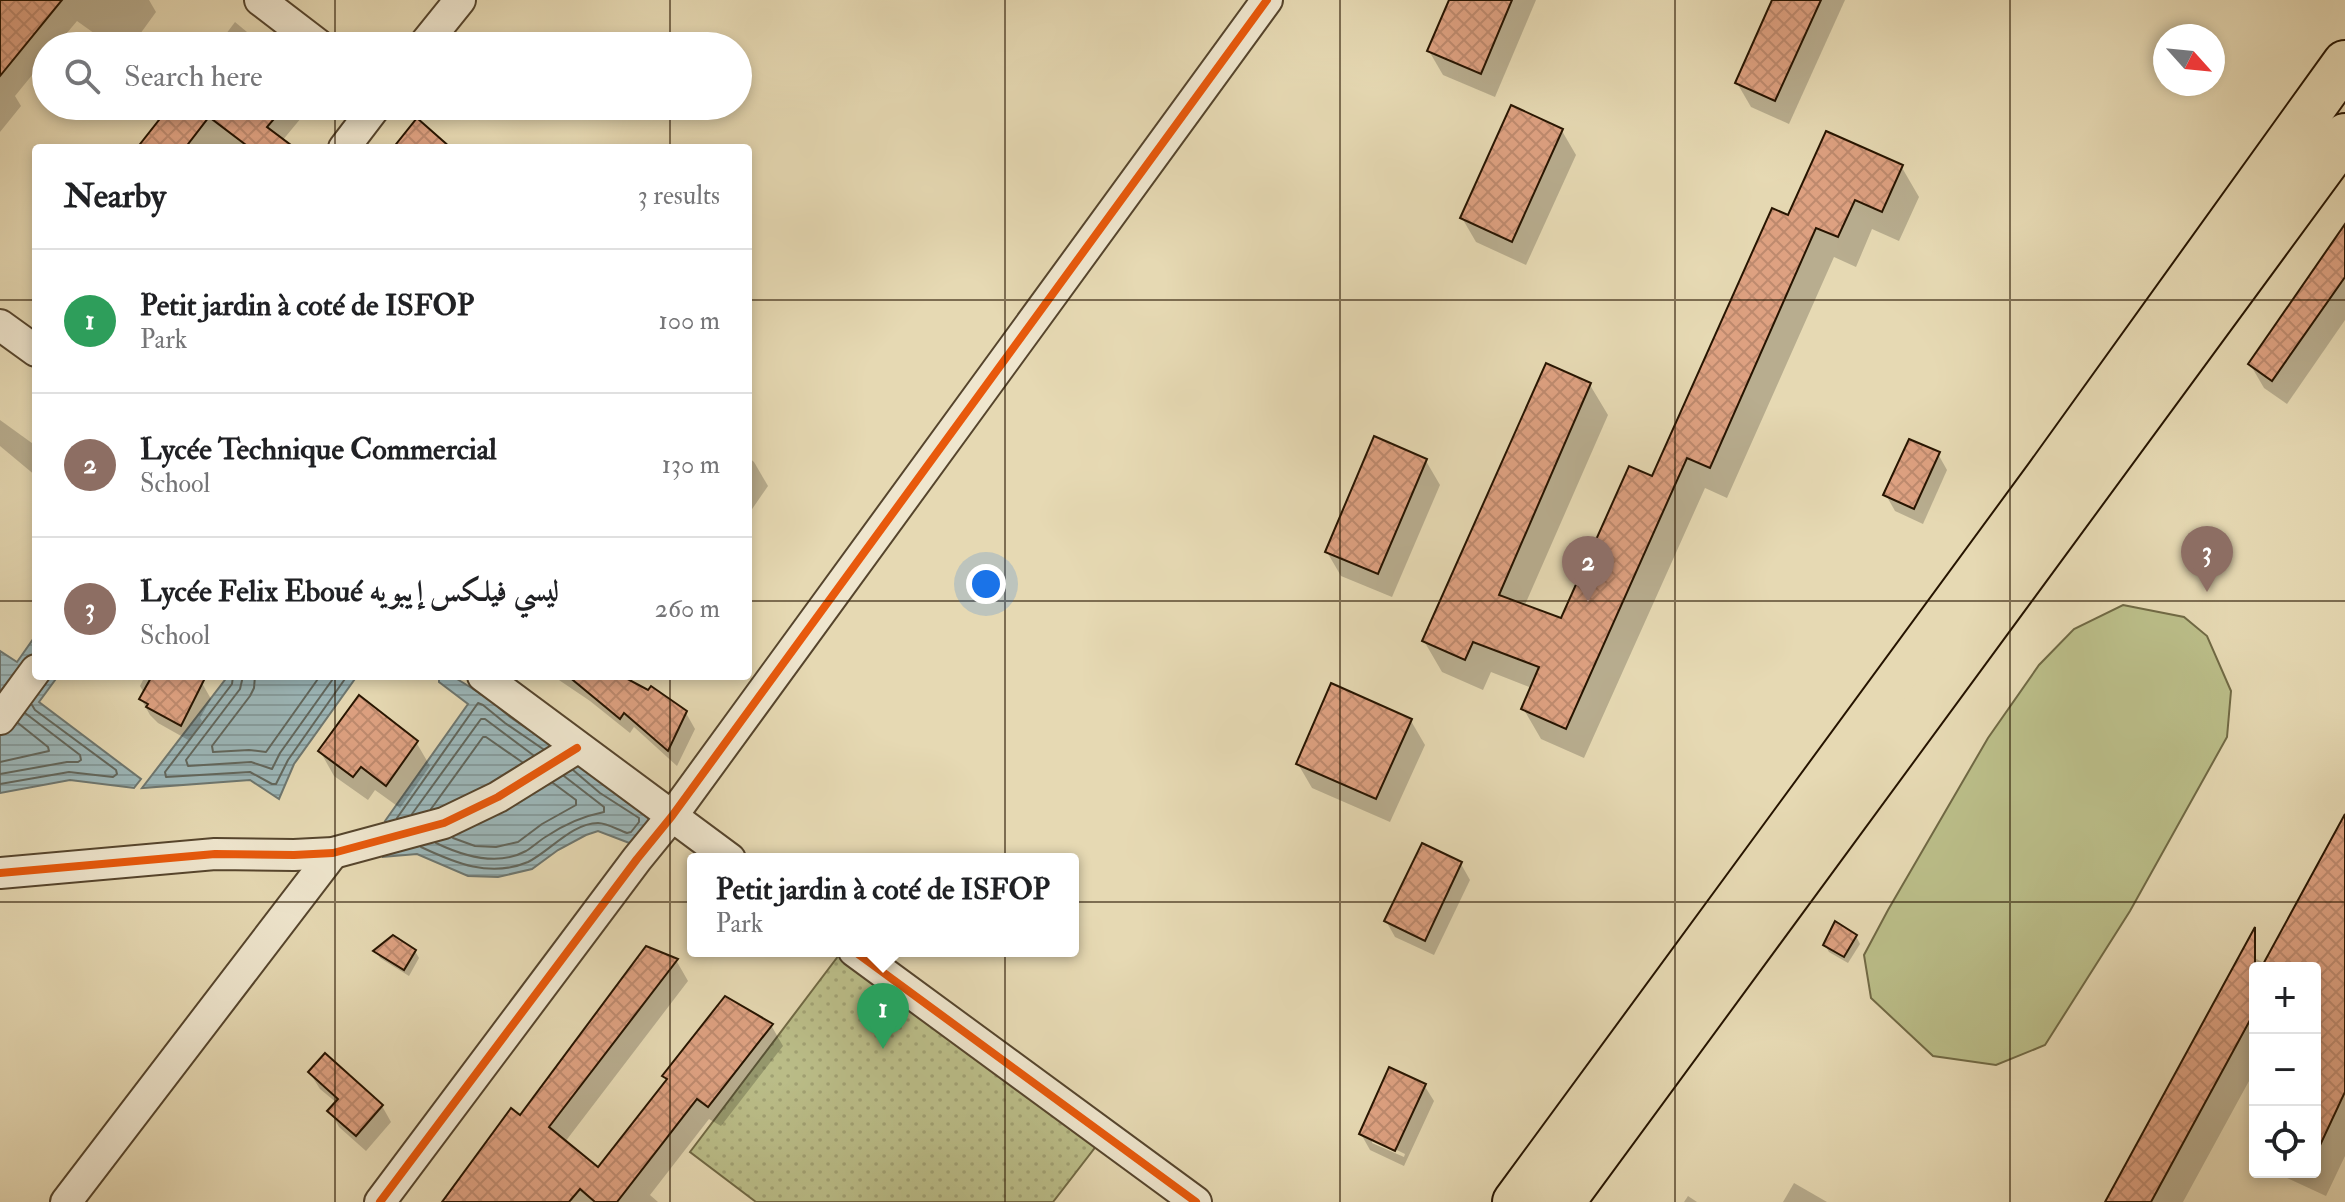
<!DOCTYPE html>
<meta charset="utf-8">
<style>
body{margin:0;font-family:"IM FELL Double Pica",Amiri,serif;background:#f6f6f6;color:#202124}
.controls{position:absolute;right:24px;bottom:24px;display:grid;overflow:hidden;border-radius:8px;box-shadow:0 4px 12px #0003}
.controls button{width:72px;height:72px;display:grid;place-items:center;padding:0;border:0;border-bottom:2px solid #e0e0e0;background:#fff;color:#202124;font:40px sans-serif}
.compass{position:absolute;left:2153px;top:24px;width:72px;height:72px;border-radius:50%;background:#fff;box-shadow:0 4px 12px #0003;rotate:117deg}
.you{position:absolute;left:986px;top:584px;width:28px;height:28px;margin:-20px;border:6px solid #fff;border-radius:50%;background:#1a73e8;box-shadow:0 0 0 12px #1a73e833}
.badge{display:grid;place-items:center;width:52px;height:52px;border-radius:50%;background:#d93025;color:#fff;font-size:26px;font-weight:700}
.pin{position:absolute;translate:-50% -66px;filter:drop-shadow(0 2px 4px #0008)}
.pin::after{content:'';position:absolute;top:42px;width:28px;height:24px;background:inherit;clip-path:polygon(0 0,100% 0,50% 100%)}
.popup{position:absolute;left:687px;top:853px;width:392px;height:104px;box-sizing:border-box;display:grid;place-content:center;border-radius:8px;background:#fff;filter:drop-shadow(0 2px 6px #0005);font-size:26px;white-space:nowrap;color:#757577}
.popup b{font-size:30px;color:#202124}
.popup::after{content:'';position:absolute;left:50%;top:100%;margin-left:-16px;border:16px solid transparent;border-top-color:#fff}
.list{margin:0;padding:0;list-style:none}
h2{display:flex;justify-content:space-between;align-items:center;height:104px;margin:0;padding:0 32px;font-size:34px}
h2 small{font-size:26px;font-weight:400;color:#757577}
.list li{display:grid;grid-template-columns:52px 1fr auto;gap:24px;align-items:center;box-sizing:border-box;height:144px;padding:0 32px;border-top:2px solid #e0e0e0}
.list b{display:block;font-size:30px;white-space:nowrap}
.list p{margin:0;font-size:26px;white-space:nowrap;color:#757577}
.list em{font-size:26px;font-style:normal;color:#757577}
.icon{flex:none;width:44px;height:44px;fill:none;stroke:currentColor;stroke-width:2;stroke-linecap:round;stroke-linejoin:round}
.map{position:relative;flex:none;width:2345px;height:1202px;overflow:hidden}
.search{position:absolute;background:#fff;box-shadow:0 4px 12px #0003;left:32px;top:32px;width:720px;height:88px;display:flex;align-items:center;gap:20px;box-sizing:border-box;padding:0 28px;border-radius:44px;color:#757577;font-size:30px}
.panel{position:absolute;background:#fff;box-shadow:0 4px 12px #0003;left:32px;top:144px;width:720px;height:536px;border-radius:8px}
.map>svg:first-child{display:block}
</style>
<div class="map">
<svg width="2345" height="1202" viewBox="0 0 2345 1202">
<defs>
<pattern id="park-dots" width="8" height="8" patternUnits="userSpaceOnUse" patternTransform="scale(2)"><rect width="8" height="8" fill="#bbbe89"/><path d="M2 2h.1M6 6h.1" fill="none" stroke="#a1a274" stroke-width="1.8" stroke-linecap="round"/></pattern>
<pattern id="water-rules" width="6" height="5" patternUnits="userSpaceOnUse" patternTransform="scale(2)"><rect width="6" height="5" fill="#9cb7b9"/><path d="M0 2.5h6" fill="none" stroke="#869c9d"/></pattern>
<pattern id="building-cross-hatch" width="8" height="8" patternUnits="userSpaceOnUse" patternTransform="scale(2)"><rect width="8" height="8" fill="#dea181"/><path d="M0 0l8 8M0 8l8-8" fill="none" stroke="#be8a6e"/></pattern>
</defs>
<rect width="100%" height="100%" fill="#e6d9b3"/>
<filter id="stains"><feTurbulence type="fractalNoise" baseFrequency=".0025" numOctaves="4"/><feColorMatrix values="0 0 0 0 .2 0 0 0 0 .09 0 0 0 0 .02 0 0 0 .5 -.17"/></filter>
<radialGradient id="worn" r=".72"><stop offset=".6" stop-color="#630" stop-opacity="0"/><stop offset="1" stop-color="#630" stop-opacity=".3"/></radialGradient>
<polygon fill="#bbbe89" stroke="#706944" stroke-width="2" points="2123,605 2184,617 2207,636 2231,691 2227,737 2130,911 2045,1045 1996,1065 1933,1056 1871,998 1864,955 1888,910 1988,738 2039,665 2074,629"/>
<polygon fill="url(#park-dots)" stroke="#706944" stroke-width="2" points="842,951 1107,1132 1053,1202 756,1202 690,1152"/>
<g fill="url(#water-rules)" stroke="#6d766f" stroke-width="2">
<polygon points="36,635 36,676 58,676 39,702 141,779 134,788 70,780 0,793 0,651 17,662"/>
<polygon points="228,676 357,676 294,764 279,799 250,780 142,788"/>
<polygon points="439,676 452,676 488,698 510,717 582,766 605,786 631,801 653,819 632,844 598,831 586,835 558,850 532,869 498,877 468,876 417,854 383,857 385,821 468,704 439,682"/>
</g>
<g fill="#0003" fill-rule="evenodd">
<polygon points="0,0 149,0 156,12 135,41 124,34 115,46 112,46 77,21 56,46 46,46 46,58 15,96 21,106 0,132"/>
<polygon points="1451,0 1536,0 1495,97 1443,75 1429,51"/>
<polygon points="1774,0 1845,0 1789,124 1751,107 1737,83"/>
<polygon points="235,22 264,46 217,46"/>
<polygon points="173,106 311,106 282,141 290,148 140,148"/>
<polygon points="1562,131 1576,155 1526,265 1476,242 1462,218"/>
<polygon points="1901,166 1919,197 1899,241 1872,229 1856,267 1834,257 1727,498 1705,488 1584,758 1541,739 1523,708 1532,688 1491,672 1483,690 1442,672 1424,641 1590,385 1608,415 1524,607 1562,621 1652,479 1789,218"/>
<polygon points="2345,257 2345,320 2287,404 2264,388 2250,364"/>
<polygon points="0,420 36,446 36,476 0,446"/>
<polygon points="1938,454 1947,470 1923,524 1895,511 1886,495"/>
<polygon points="748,457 754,462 768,486 748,515"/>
<polygon points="1426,461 1440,485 1392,597 1341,576 1327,552"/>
<polygon points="145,676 190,676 202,683 211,699 200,718 202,721 190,741 158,723 150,715 141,699 144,693 140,686"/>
<polygon points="553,676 618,676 686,713 695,729 677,766 634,727 630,733 590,701"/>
<polygon points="1411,721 1425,745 1390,822 1312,788 1298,764"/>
<polygon points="416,742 430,766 400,808 375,790 368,800 334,776 320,751"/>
<polygon points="2345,818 2345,1156 2326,1196 2285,1177 2282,1172 2315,1172 2315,968 2255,968 2255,1070 2183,1202 2113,1202 2243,952 2266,964"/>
<polygon points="1461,864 1470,880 1434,955 1395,937 1386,921"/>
<polygon points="1856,936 1860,944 1848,963 1829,952 1825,945"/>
<polygon points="376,951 415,951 419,958 409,976 380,958"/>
<polygon points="676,960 688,981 565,1142 599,1170 667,1081 664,1076 771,1025 783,1046 721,1126 709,1119 650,1195 658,1202 445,1202 520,1118"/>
<polygon points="310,1073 382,1106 391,1122 366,1151 339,1127 330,1111 337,1103 320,1089"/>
<path d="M1424,1085L1434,1101L1404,1166L1370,1150L1361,1134ZM1372,1138L1405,1154L1404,1157L1372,1143Z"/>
<polygon points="1794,1183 1827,1202 1783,1202"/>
<polygon points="1688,1196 1697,1202 1684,1202"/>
</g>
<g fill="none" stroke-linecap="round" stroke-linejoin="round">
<g stroke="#61665c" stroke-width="2">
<polyline points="233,676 232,684 165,772 166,777 250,772 272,784 276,784 288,760 347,676"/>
<polyline points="243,676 240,689 186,760 188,766 251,762 272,769 280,753 335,676"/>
<polyline points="255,676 254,688 250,696 212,746 213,752 249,750 266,752 320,676"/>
<polyline points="0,762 49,751 48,747 18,723"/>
<polyline points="0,774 67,762 78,762 81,760 80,755 25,713"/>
<polyline points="0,784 69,772 113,777 117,774 116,770 35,710 32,705"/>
<polyline points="431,809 483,737 486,737 522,762"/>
<polyline points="412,814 481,719 485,719 533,755"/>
<polyline points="397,818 478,703 483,705 505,723 543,749"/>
<polyline points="453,838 475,846 496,847 518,842 542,824 576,805 576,800 553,783"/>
<path d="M436,843C463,856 497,867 526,851C534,846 540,840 547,836C565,824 584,816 604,812V807L564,776"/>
<path d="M421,847C455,863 490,878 528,862C549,852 572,823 598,823C607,823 618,830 627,833L631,832L639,822V818L600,793L573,770"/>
</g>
</g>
<g fill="url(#building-cross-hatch)" stroke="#261400" stroke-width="2">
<polygon points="0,0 62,0 0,76"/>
<polygon points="1449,0 1512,0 1481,74 1427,51"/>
<polygon points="1772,0 1821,0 1775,101 1735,83"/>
<polygon points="1511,105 1563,129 1512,242 1460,218"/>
<polygon points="170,106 285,106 267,127 295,148 250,148 209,117 185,148 137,148"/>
<polygon points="417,118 451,148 393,148"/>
<polygon points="1826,131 1903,165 1882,212 1855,200 1838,237 1816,228 1710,468 1687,458 1566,729 1521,709 1539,667 1473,642 1465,660 1422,641 1546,363 1591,383 1499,595 1561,618 1629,466 1652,476 1772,208 1788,215"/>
<polygon points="2345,224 2345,277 2272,381 2248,364"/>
<polygon points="1374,436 1427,459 1378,574 1325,552"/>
<polygon points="1909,439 1940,452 1914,509 1883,495"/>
<polygon points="152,676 206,676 181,726 146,707 148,704 139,699"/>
<polygon points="568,676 622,676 648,690 651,686 687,711 668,751 624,713 620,719"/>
<polygon points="1331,683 1412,719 1376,799 1296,764"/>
<polygon points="359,695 418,741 386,786 361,767 353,777 318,751"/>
<polygon points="2345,814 2345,1092 2315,1156 2315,968 2261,968"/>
<polygon points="1422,843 1462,862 1425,941 1384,921"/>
<polygon points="1835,921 1857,935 1844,957 1823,945"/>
<polygon points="2255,927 2255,1011 2151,1202 2105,1202"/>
<polygon points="393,935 416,950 404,970 373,951"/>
<polygon points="646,946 678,959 549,1127 598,1167 667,1079 662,1076 725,996 773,1024 708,1107 697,1099 617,1202 595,1202 580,1189 569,1202 442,1202 511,1108 520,1115"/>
<polygon points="325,1053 383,1105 356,1136 327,1111 338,1099 308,1072"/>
<polygon points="1389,1067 1426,1084 1395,1151 1359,1134"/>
</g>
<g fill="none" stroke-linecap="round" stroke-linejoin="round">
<g stroke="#56452d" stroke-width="34">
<g id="street">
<polyline points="260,0 320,46"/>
<polyline points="423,46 460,0"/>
<polyline points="344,148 376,106"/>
<polyline points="0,325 36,351"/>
<polyline points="483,676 730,859"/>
<polyline points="0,719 36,670"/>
<polyline points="0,873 215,854 294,855 333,853 444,823 498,797 577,748"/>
<polyline points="854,951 1196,1202"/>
<polyline points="66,1202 333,853"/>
<polyline points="380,1202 637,859 672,816 1267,0"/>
</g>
</g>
<g stroke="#261400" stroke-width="48">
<g id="primary">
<polyline points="1515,1202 2048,476 2345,63"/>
<polyline points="1562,1202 2345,136"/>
</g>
</g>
<use href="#street" stroke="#efe6ce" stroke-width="30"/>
<use href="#primary" stroke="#e6d9b3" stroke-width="44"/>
<g stroke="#efe6ce" stroke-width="13">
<g id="cycleway">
<polyline points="0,873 215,854 294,855 333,853 444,823 498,797 577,748"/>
<polyline points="854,951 1196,1202"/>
<polyline points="380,1202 637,859 672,816 1267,0"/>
</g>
</g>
<use href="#cycleway" stroke="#e8590c" stroke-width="8"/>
</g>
<path fill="none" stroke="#261400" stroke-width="2" stroke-opacity="0.55" d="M335,0V46M670,0V46M1005,0V1202M1340,0V1202M1675,0V1202M2010,0V1202M335,106V148M670,106V148M0,300H36M748,300H2345M0,601H36M748,601H2345M335,676V1202M670,676V1202M0,902H2345"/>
<rect width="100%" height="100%" filter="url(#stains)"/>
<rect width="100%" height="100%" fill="url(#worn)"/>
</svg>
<div class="controls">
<button>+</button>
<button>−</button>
<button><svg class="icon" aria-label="locate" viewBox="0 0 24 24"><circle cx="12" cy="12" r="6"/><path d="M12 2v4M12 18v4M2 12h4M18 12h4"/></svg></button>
</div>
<svg class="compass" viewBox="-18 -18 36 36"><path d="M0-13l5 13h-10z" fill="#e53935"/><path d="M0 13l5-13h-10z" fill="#757577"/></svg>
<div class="you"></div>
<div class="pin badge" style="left:883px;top:1049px;background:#2e9e5b">1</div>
<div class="popup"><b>Petit jardin à coté de ISFOP</b>Park</div>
<div class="pin badge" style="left:1588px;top:602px;background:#8d6e63">2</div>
<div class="pin badge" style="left:2207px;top:592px;background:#8d6e63">3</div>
<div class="search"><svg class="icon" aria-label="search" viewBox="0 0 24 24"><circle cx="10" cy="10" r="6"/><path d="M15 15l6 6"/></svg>Search here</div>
<section class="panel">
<h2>Nearby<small>3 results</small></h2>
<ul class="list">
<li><span class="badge" style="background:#2e9e5b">1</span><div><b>Petit jardin à coté de ISFOP</b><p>Park</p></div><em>100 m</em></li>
<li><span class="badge" style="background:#8d6e63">2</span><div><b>Lycée Technique Commercial</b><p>School</p></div><em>130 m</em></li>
<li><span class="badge" style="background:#8d6e63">3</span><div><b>Lycée Felix Eboué ليسي فيلكس إيبويه</b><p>School</p></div><em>260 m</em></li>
</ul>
</section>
</div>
